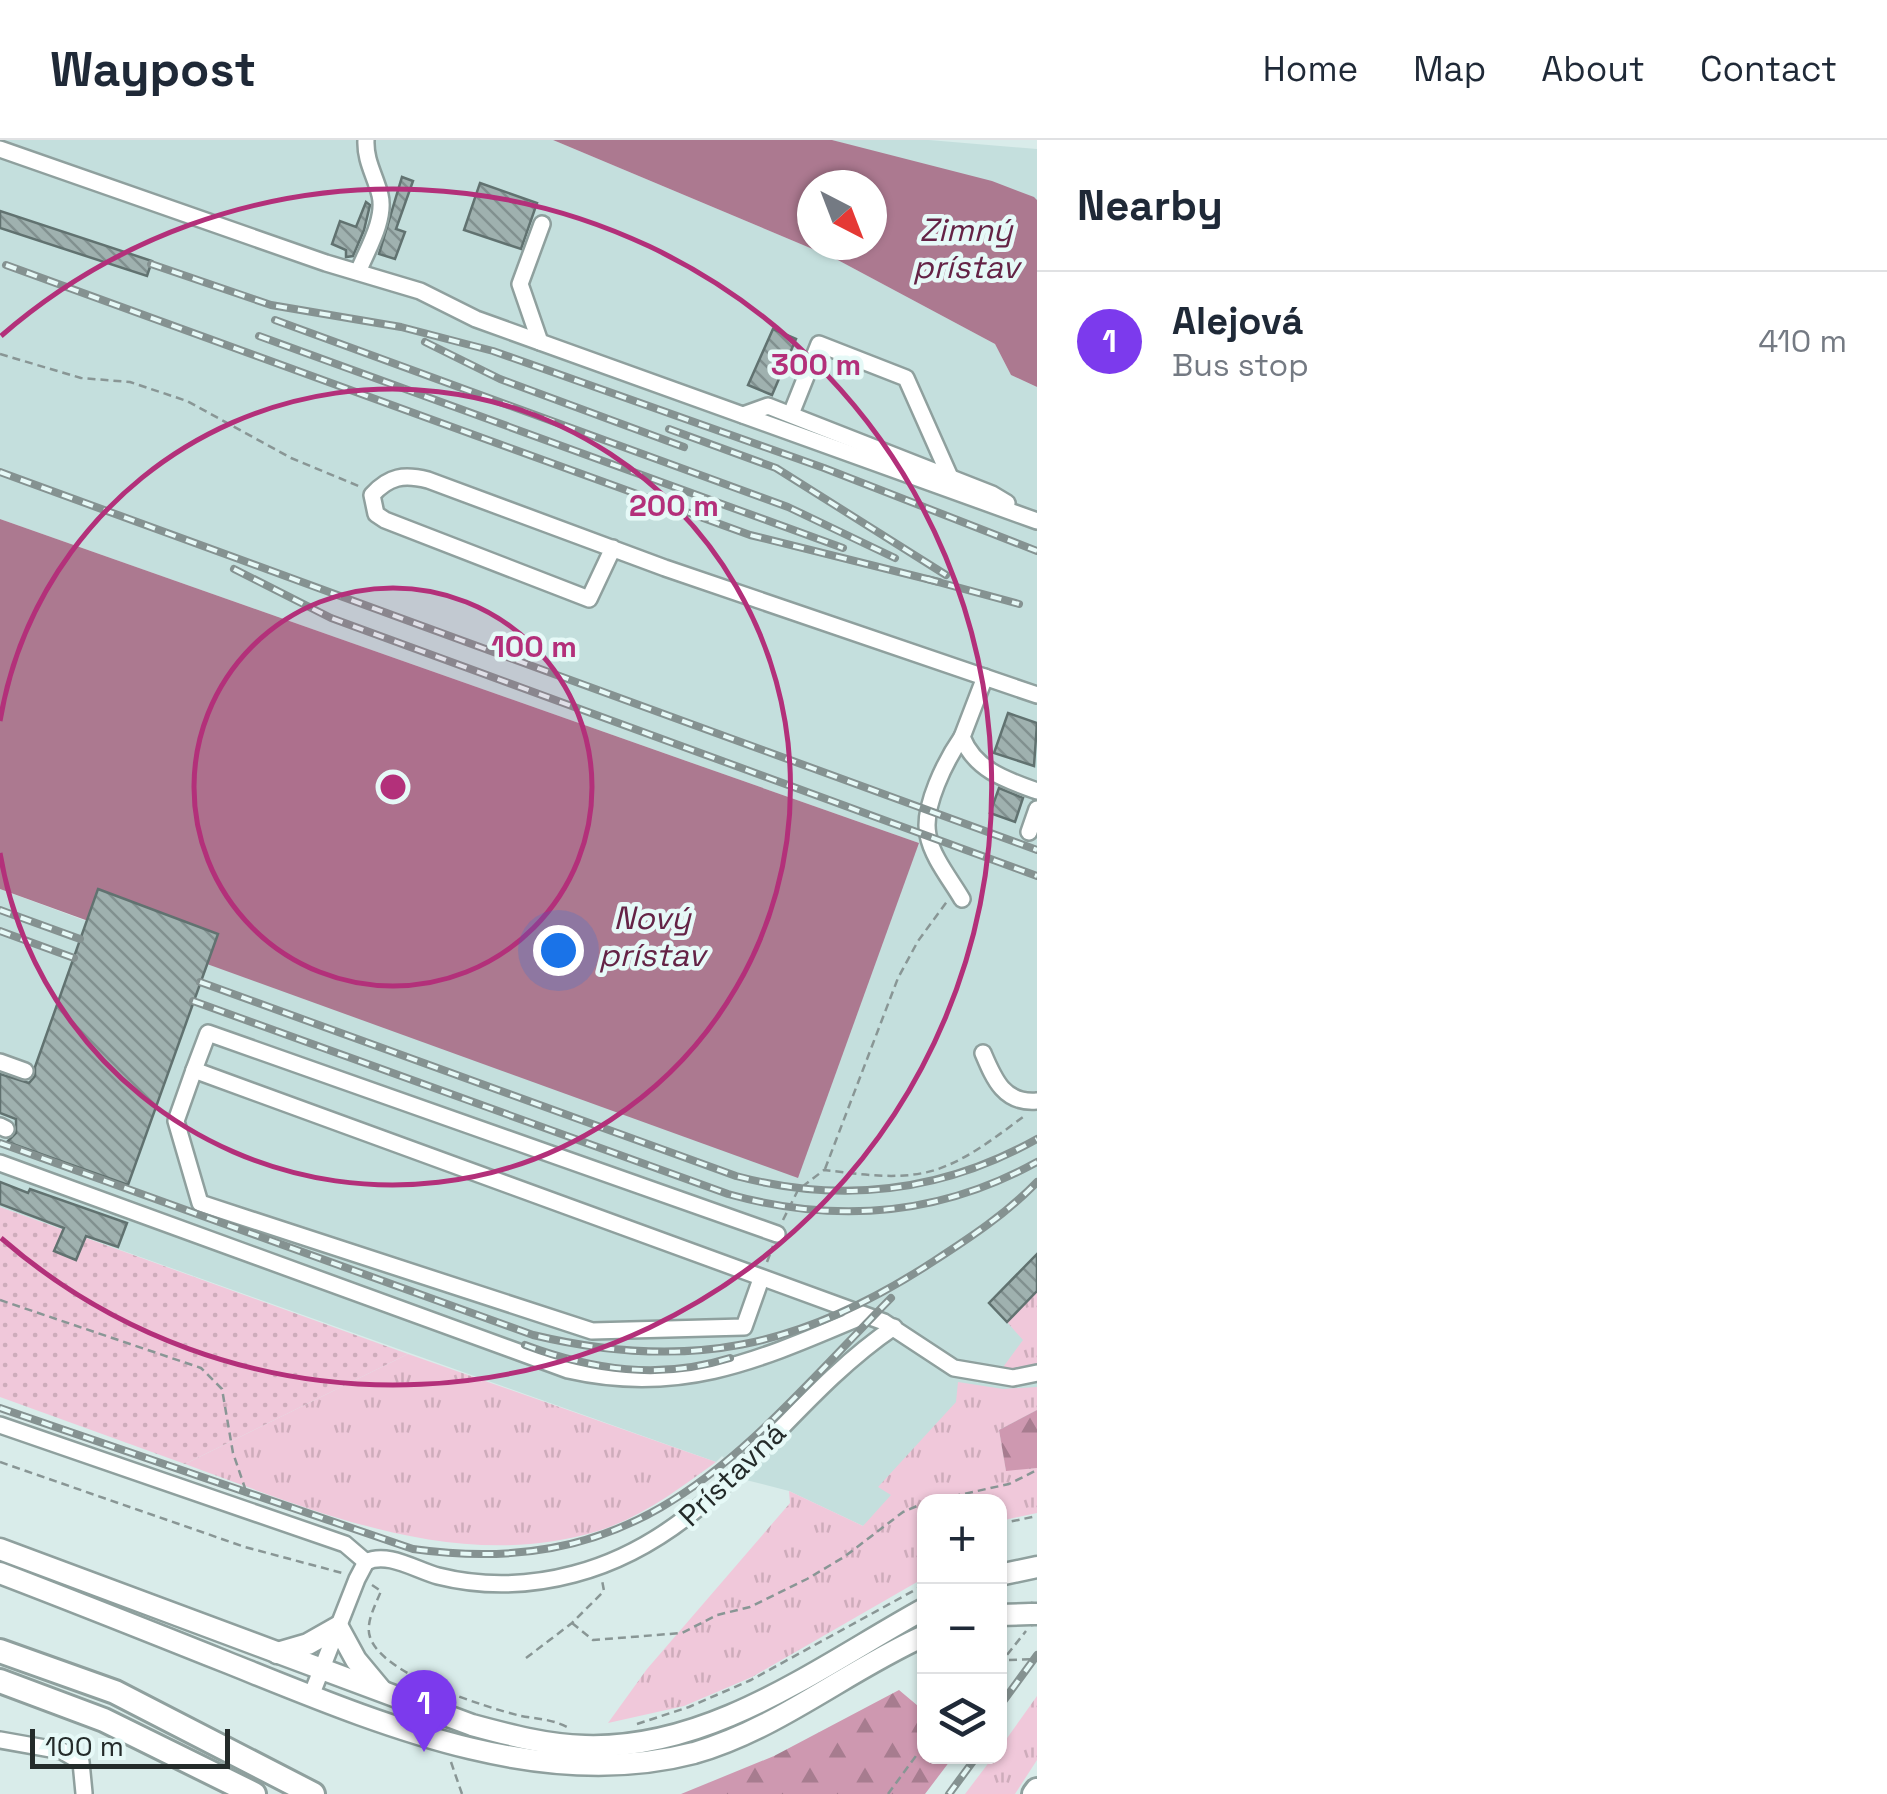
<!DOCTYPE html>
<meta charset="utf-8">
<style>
body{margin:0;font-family:"Space Grotesk",sans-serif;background:#f6f6f7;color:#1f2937}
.controls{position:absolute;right:30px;bottom:30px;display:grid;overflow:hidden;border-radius:20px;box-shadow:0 2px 8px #0004}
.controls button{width:90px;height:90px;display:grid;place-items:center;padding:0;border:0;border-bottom:2px solid #e0e1e3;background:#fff;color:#1f2937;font:50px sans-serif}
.compass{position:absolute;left:797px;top:30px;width:90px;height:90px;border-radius:50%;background:#fff;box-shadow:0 2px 8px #0004;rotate:138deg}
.scale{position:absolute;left:30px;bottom:25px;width:200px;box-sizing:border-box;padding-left:10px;border:5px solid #242b2a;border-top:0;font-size:28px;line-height:35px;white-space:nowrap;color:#242b2a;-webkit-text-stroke:8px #e6f9f7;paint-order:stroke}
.you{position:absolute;left:558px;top:810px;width:35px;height:35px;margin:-25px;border:8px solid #fff;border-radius:50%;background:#1a73e8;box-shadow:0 0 0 15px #1a73e833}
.badge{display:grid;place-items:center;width:65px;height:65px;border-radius:50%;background:#7c3aed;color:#fff;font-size:32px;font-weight:700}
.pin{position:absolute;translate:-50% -82px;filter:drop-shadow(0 2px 5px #0008)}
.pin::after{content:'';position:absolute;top:52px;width:35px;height:30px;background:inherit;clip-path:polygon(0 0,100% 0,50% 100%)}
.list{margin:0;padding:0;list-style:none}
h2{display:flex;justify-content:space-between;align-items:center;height:130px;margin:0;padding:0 40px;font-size:42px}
h2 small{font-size:32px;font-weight:400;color:#747a83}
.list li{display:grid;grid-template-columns:65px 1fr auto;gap:30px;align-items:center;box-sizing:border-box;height:140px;padding:0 40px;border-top:2px solid #e0e1e3}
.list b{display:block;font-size:38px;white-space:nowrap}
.list p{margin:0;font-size:32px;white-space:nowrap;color:#747a83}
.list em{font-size:32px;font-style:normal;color:#747a83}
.icon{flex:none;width:55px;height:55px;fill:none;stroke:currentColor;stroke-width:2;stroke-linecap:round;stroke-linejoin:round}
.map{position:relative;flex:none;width:1037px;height:1654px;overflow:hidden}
header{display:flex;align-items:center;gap:60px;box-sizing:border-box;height:140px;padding:0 50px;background:#fff;border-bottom:2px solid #e0e1e3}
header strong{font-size:48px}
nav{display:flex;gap:55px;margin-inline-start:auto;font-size:35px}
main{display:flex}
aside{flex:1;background:#fff}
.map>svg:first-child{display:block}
</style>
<header>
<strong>Waypost</strong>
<nav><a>Home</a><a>Map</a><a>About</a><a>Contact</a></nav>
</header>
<main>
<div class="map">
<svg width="1037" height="1654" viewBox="0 0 1037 1654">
<defs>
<pattern id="grass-tufts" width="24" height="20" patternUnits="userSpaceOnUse" patternTransform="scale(2.5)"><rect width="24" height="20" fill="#f0c8da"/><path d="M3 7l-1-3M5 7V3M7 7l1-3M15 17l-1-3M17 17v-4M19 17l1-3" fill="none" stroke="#ceacbb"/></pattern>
<pattern id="forest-firs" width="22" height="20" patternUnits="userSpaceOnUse" patternTransform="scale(2.5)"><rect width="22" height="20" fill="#ce98b0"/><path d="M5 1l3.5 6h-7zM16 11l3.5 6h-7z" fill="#a77c8f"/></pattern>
<pattern id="garden-dots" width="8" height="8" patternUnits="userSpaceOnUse" patternTransform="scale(2.5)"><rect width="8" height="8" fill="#f0c8da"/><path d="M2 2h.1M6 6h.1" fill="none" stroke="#ceacbb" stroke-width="1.8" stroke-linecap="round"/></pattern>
<pattern id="building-back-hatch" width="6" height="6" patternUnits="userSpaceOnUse" patternTransform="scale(2.5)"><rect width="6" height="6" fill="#9fb1af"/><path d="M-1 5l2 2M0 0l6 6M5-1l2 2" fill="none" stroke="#81908f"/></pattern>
</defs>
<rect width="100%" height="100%" fill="#d9ecea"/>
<g fill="#c4dfdd">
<polygon points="0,0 553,0 834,118 995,204 1011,235 1037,247 1037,1270 999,1290 863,1386 789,1351 746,1340 722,1316 716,1322 0,1067 0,749 86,781 919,703 0,379"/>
<polygon points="832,0 929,0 1037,9 1037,60"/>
</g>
<g fill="url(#grass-tufts)">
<polygon points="1037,1151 1037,1224 1001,1230 1023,1200 1007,1182"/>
<path d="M408,1214L716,1322C679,1349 642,1377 598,1391C457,1434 315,1371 185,1324Z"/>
<polygon points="958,1242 1003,1249 1037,1247 1037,1270 999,1290 1006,1330 1037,1328 1037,1373 1000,1381 999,1362 924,1362 924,1438 752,1537 684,1566 608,1583 647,1529 790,1363 789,1351 863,1386 891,1355 878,1347 956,1262"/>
<polygon points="1037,1556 1037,1620 1015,1654 965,1654 993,1617 999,1616 1000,1608"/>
</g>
<g fill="url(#forest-firs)">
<polygon points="1037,1270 1037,1328 1006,1331 999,1290"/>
<polygon points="899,1550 924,1571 924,1616 953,1617 925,1654 681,1654 774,1616"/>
</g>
<polygon fill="url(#garden-dots)" points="0,1067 408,1214 185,1324 0,1257"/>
<g fill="#ac7990" fill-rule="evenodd">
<path d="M553,0H832L992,41L1034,57L1037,60V247L1011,235L995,204L834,118ZM872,45V105H812V45Z"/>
<polygon points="0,379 919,703 798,1038 0,749"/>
</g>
<g fill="url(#building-back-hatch)" stroke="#617270" stroke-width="2.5">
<polygon points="402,37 413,41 396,89 405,92 395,119 379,114"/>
<polygon points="480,43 537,63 521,109 464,90"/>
<polygon points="366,62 370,65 364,90 353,116 346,117 346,110 332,104 340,81 356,87"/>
<polygon points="0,71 152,121 147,136 0,88"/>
<polygon points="773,189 796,199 772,255 748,245"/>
<polygon points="1008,573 1037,583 1034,626 994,613"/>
<polygon points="999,648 1023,658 1015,682 990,673"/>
<polygon points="98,749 218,794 128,1045 7,1002 16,993 16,979 0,973 0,934 29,943 35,936 35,927"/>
<polygon points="0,1042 28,1053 30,1049 127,1083 118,1107 86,1096 76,1120 54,1111 64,1088 0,1064"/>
<polygon points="1037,1114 1037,1151 1007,1182 989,1163"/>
</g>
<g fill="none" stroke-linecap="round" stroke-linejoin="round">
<g stroke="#8fa09e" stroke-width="20">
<g id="minor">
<polyline points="0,9 326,123 420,151 476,179 1037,381"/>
<path d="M358,132C367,110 386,79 380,55C375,35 365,21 366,0"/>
<polyline points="540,202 520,144 542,84"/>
<polyline points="791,274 819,204 906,238 950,337"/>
<polyline points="743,275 768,266 992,354 1007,363"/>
<path d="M613,408L589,459L385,380L376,374L372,355C389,336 404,334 428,340L665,428L1037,555"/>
<path d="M985,537L962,597C975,630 1006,640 1037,651"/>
<path d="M962,597C946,620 922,667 928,695C932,717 951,740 962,759"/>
<polyline points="1029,692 1037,669"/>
<path d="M983,913C994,939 1004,964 1037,961"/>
<polyline points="0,922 25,931"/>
<polyline points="194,930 176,981 200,1063 592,1191 744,1187 761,1139"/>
<polyline points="0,986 6,989"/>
<path d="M0,1023L568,1230C682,1256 761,1219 863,1176"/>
<polyline points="777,1094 208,893 194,930 884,1182 954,1228 1013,1238 1037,1233"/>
<polyline points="0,1285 345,1404 366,1422"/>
<path d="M366,1422C387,1411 416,1430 438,1436C482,1447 529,1446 574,1434C716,1397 779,1265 894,1187"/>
<polyline points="311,1556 357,1439 366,1422"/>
<polyline points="0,1600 62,1611 81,1622 84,1653"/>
</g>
</g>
<g stroke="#8fa09e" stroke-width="25">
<g id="major">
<path d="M0,1409L472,1585C509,1595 546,1605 585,1606C711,1610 819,1527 924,1469"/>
<path d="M0,1433C76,1462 151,1492 226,1522C371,1580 537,1654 694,1613C778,1589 846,1531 924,1496"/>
<polyline points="999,1435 1037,1427"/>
<polyline points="999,1475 1031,1474"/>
<polyline points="277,1513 308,1504 338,1487 356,1520 381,1550"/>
</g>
</g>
<g stroke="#8fa09e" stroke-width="28">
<g id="highway">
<polyline points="0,1511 115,1552 313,1654"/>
<polyline points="0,1541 104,1580 254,1654"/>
<polyline points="1034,1654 1037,1650"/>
</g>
</g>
<g stroke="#899695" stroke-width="2.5" stroke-dasharray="8 5" stroke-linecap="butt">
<polyline points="0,214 81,238 130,242 187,261 291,318 361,347"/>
<polyline points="825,1029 898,838 918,801 948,760"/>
<path d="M783,1080L798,1050L824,1030C859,1034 900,1041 935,1030C967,1020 997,996 1023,977"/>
<polyline points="767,1122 773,1106"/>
<polyline points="0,1160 201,1228 222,1249 233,1313 247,1354"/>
<polyline points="0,1322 245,1407 346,1434"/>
<polyline points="927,1362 1009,1344 1037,1330"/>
<polyline points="999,1384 1037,1376"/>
<path d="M372,1445L381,1451C376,1464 365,1483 370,1497C382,1535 485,1567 521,1576C537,1579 552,1579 567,1587"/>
<polyline points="572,1483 593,1500 682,1493 717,1475 750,1467 807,1439 844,1417 903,1372 924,1363"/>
<polyline points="526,1518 572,1483 604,1451 602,1440"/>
<polyline points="1009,1520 1037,1519"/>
<polyline points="999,1525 1026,1491"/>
<polyline points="637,1584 689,1567 751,1540 924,1445"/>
<polyline points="451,1622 462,1654"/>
<polyline points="888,1654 924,1605"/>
</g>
<use href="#minor" stroke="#fff" stroke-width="15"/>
<use href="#major" stroke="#fff" stroke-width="20"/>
<use href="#highway" stroke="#fff" stroke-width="22"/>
<g stroke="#859291" stroke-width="8">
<g id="rail">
<polyline points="151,124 271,165 401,187 493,211 824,328 1037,411"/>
<polyline points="6,125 750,395 939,442"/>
<polyline points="275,180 788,367 895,418"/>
<polyline points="259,196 843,408"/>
<polyline points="425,202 500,239 684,307"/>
<polyline points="669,289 776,328 946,435"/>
<polyline points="0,332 1037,710"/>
<polyline points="234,429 331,478 1037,736"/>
<polyline points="927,439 1019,464"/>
<polyline points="0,770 80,799"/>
<polyline points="0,791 74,818"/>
<path d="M200,842L736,1036C842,1064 941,1053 1037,999"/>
<path d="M193,861L728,1054C835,1084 939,1076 1037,1022"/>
<path d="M0,1003L533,1195C688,1232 801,1208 934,1121C971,1097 1006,1074 1037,1042"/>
<path d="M525,1205C592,1230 660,1240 730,1218"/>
<path d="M0,1268L413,1409C648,1442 742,1310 891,1158"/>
<polyline points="999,1567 1037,1515"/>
<polyline points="949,1654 977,1616"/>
</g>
</g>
<use href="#rail" stroke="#e6f9f7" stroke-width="4" stroke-dasharray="11" stroke-linecap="butt"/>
<g stroke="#8fa09e" stroke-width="25" stroke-linecap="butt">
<polyline id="major-bridge" points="1031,1474 1037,1474"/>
</g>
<use href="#major-bridge" stroke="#fff" stroke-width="20"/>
</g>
<circle cx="393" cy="647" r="199" fill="#b3307a" fill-opacity=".12"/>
<g fill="none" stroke="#b3307a" stroke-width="5">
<circle cx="393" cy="647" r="199"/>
<path d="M0 581A398 398 0 1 1 0 713"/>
<path d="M1 196A598 598 0 1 1 1 1098"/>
</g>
<g text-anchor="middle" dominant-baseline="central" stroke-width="9" stroke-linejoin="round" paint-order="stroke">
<g font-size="30" fill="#242b2a" stroke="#e6f9f7">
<text transform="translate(732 1334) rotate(-44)">Prístavná</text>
</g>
<g font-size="32" font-style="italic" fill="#642346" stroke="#e6f9f7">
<text x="966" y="90">Zimný<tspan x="966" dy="37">prístav</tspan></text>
<text x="652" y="778">Nový<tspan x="652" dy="37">prístav</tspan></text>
</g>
</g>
<circle cx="393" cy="647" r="15" fill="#b3307a" stroke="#e6f9f7" stroke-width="5"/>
<g font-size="30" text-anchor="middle" font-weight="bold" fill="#b3307a" stroke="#e6f9f7" stroke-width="9" stroke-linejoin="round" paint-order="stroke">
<text x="816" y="235">300 m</text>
<text x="674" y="376">200 m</text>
<text x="534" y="517">100 m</text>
</g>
</svg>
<div class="controls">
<button>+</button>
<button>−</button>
<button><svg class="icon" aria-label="layers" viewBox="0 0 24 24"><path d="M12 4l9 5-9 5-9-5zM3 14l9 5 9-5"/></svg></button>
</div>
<svg class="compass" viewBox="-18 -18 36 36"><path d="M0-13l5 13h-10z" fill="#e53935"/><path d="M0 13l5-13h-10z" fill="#747a83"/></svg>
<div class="scale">100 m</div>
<div class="you"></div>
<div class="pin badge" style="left:424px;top:1612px">1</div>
</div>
<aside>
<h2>Nearby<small></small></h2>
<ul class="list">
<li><span class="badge">1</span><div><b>Alejová</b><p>Bus stop</p></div><em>410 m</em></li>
</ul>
</aside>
</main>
